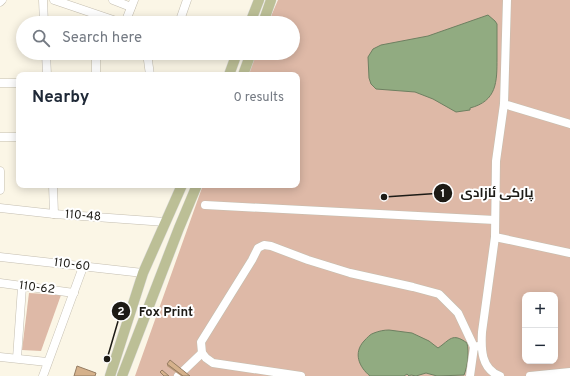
<!DOCTYPE html>
<meta charset="utf-8">
<style>
body{margin:0;font-family:Overpass,Cairo,sans-serif;background:#f2f2f3;color:#1f2937}
.controls{position:absolute;right:12px;bottom:12px;display:grid;overflow:hidden;border-radius:8px;box-shadow:0 2px 10px #0003}
.controls button{width:36px;height:36px;display:grid;place-items:center;padding:0;border:0;border-bottom:1px solid #e0e1e3;background:#fff;color:#1f2937;font:20px sans-serif}
.list{margin:0;padding:0;list-style:none}
h2{display:flex;justify-content:space-between;align-items:center;height:52px;margin:0;padding:0 16px;font-size:17px}
h2 small{font-size:13px;font-weight:400;color:#747a83}
.icon{flex:none;width:22px;height:22px;fill:none;stroke:currentColor;stroke-width:2;stroke-linecap:round;stroke-linejoin:round}
.map{position:relative;flex:none;width:570px;height:376px;overflow:hidden}
.search{position:absolute;background:#fff;box-shadow:0 2px 10px #0003;left:16px;top:16px;width:284px;height:44px;display:flex;align-items:center;gap:10px;box-sizing:border-box;padding:0 14px;border-radius:22px;color:#747a83;font-size:15px}
.panel{position:absolute;background:#fff;box-shadow:0 2px 10px #0003;left:16px;top:72px;width:284px;height:116px;border-radius:8px}
.map>svg:first-child{display:block}
</style>
<div class="map">
<svg width="570" height="376" viewBox="0 0 570 376">
<rect width="100%" height="100%" fill="#fbf6e6"/>
<g fill="#deb9a7" fill-rule="evenodd">
<path d="M278,0H570V376H135L203,185H297V75H248L256,53H293V23H268ZM525,295H555V361H525Z"/>
<polygon points="29,293 61,295 41,351 22,350"/>
</g>
<g fill="#91ab81" stroke="#6e8061">
<path d="M488,15L495,21L497,24C497,35 497,47 497,58C497,82 497,101 470,108V110L456,112L433,99L415,92L376,89L371,84L369,78L368,57L373,49L381,45L428,36Z"/>
<path d="M389,330L412,333L429,341L438,348C450,340 452,332 467,343C469,353 468,365 464,375L437,376L426,373L416,376L411,375L409,376L407,374L404,376H370C359,367 353,353 364,341C367,338 370,334 374,333C379,331 384,330 389,330Z"/>
</g>
<g fill="none" stroke-linecap="round" stroke-linejoin="round">
<g stroke="#c4beb0" stroke-width="9">
<g id="minor">
<polyline points="43,0 44,23"/>
<polyline points="54,0 122,23"/>
<polyline points="113,0 131,7"/>
<polyline points="0,2 2,0"/>
<polyline points="125,23 134,0"/>
<polyline points="179,23 187,0"/>
<polyline points="46,53 47,75"/>
<polyline points="96,53 96,75"/>
<polyline points="147,53 150,75"/>
<polyline points="0,83 19,83"/>
<polyline points="504,104 570,124"/>
<polyline points="0,137 19,137"/>
<polyline points="0,171 0,190"/>
<polyline points="53,185 54,214"/>
<polyline points="205,205 495,220"/>
<polyline points="0,208 54,214 165,222"/>
<polyline points="495,237 570,253"/>
<polyline points="0,257 143,273"/>
<polyline points="0,283 74,293"/>
<polyline points="0,357 47,362"/>
<polyline points="17,358 22,287"/>
<polyline points="43,376 83,267"/>
<polyline points="178,376 202,353"/>
<polyline points="301,376 213,363 206,358 202,353 201,342 252,260 258,248 264,245 271,246 308,260 350,273 413,287 439,294 458,313 474,347"/>
<polyline points="470,376 474,347 479,346"/>
<path d="M500,376C481,369 481,349 482,332L495,237L496,161L504,104L507,0"/>
<polyline points="530,376 570,372"/>
</g>
</g>
<g stroke="#dbdbda" stroke-width="11">
<g id="major">
<polyline points="250,23 259,0"/>
<polyline points="263,23 271,0"/>
<polyline points="229,75 237,53"/>
<polyline points="243,75 251,53"/>
<polyline points="110,376 143,273 182,185"/>
<polyline points="122,376 179,228 197,185"/>
</g>
</g>
<use href="#minor" stroke="#fff" stroke-width="8"/>
<use href="#major" stroke="#bcbf96" stroke-width="10"/>
</g>
<polygon fill="#b79878" points="167,364 190,376 181,376 167,366"/>
<g fill="#d5b18b" stroke="#957c61">
<polygon points="170,360 190,376 183,376 167,364"/>
<polygon points="77,366 96,373 95,376 74,376"/>
<polygon points="162,370 169,376 164,376 160,372"/>
</g>
<g text-anchor="middle" dominant-baseline="central" stroke-width="4" stroke-linejoin="round" paint-order="stroke">
<g font-size="12" fill="#1d1b16" stroke="#fff">
<text transform="translate(83 216) rotate(4)">110-48</text>
<text transform="translate(72 265) rotate(7)">110-60</text>
<text transform="translate(37 288) rotate(7)">110-62</text>
</g>
</g>
<path fill="none" stroke="#1d1b16" stroke-width="1.5" d="M384 197L443 193M107 359L121 311"/>
<g fill="#1d1b16" stroke="#fff" stroke-width="1.5">
<circle cx="384" cy="197" r="4"/>
<circle cx="107" cy="359" r="4"/>
<circle cx="443" cy="193" r="10"/>
<circle cx="121" cy="311" r="10"/>
</g>
<g font-size="12" text-anchor="middle" font-weight="bold" fill="#fff">
<text x="443" y="197">1</text>
<text x="121" y="315">2</text>
</g>
<g font-size="13" text-anchor="middle" font-weight="bold" fill="#1d1b16" stroke="#fff" stroke-width="4" stroke-linejoin="round" paint-order="stroke">
<text x="497" y="197">پارکی ئازادی</text>
<text x="166" y="316">Fox Print</text>
</g>
</svg>
<div class="controls">
<button>+</button>
<button>−</button>
</div>
<div class="search"><svg class="icon" aria-label="search" viewBox="0 0 24 24"><circle cx="10" cy="10" r="6"/><path d="M15 15l6 6"/></svg>Search here</div>
<section class="panel">
<h2>Nearby<small>0 results</small></h2>
<ul class="list">
</ul>
</section>
</div>
